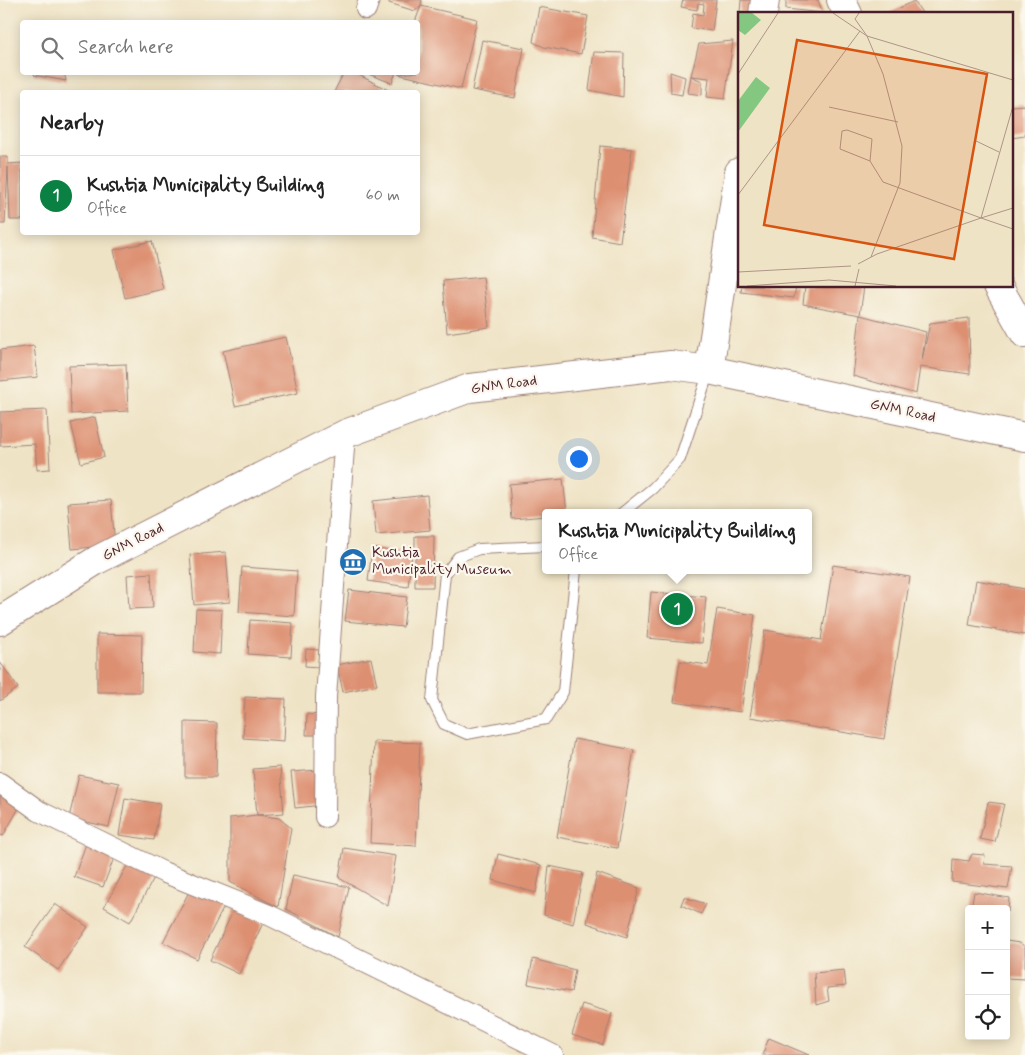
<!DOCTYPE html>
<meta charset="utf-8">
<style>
body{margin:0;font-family:Mynerve,sans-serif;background:#f6f6f6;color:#222}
.controls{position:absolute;right:15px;bottom:15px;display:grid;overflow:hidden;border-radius:5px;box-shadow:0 2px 12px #0003}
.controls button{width:45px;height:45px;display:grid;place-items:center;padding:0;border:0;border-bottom:1px solid #e0e0e0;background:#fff;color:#222;font:25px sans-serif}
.you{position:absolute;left:578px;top:458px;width:18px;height:18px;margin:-12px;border:4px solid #fff;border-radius:50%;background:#1a73e8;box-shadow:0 0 0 8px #1a73e833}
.badge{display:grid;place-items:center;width:32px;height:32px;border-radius:50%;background:#0b8043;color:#fff;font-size:16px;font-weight:700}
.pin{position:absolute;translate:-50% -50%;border:2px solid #fff;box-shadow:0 1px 5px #0006}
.popup{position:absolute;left:542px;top:509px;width:270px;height:65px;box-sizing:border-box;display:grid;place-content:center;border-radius:5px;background:#fff;filter:drop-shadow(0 1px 4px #0005);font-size:16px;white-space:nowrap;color:#767676}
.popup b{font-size:19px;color:#222}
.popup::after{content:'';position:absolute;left:50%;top:100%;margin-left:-10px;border:10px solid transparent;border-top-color:#fff}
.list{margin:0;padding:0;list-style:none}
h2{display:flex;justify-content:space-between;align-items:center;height:65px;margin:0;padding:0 20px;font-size:21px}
h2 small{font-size:16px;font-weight:400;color:#767676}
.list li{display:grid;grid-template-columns:32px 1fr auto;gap:15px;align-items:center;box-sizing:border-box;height:80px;padding:0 20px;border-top:1px solid #e0e0e0}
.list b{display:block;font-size:19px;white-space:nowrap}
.list p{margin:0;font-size:16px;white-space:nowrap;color:#767676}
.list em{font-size:16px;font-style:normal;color:#767676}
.icon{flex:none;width:28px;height:28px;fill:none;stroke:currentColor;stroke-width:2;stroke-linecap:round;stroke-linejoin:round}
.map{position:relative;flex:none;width:1025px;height:1055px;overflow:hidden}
.search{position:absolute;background:#fff;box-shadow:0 2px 12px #0003;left:20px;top:20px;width:400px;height:55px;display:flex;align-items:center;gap:12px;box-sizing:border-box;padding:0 18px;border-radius:5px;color:#767676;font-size:19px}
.panel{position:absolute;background:#fff;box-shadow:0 2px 12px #0003;left:20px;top:90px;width:400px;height:145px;border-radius:5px}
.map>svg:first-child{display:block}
</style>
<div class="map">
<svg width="1025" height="1055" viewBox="0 0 1025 1055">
<rect width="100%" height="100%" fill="#fbf7ec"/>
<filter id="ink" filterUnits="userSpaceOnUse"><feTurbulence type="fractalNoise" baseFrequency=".02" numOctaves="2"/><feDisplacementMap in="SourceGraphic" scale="10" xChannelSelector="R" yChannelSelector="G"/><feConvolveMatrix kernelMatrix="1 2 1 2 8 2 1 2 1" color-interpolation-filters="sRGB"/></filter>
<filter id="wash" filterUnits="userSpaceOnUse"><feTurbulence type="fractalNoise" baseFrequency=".0096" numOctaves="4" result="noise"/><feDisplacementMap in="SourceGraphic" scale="20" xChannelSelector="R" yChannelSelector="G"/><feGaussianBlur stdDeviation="1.12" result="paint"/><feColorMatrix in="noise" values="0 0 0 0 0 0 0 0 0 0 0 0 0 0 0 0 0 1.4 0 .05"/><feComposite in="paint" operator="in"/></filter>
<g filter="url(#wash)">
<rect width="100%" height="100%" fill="#efe3c5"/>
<g id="blocks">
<g fill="#dd8f71">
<polygon points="389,0 422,0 421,6 415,11 389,3"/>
<polygon points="683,0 716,0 712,31 691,28 693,13 703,15 704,4 698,3 697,10 681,7"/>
<polygon points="741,0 755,0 754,13 740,12"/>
<polygon points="786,0 818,0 823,13 786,9"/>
<polygon points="914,1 923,14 887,14"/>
<polygon points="421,6 477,19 461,89 398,74 418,72 418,22 415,22"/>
<polygon points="539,7 588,16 581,54 544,47 533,42"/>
<polygon points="482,40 524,48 515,98 472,90"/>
<polygon points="733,41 725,99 707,97 709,78 691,76 702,81 702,95 688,93 691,76 699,44"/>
<polygon points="594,52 624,53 623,97 589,90"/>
<polygon points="35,72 64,72 66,81 34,75"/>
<polygon points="344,72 353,72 392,92 334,92"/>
<polygon points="363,72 396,72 392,83"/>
<polygon points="670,72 685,77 682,95 671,93"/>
<polygon points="1025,105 1025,136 1011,138 1011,106"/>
<polygon points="600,146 632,149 620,242 592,237"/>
<polygon points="0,157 8,157 8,164 22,163 22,220 10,220 8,167 5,224 0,224"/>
<polygon points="152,241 163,289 125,298 114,250"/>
<polygon points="483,277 489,327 447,333 443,281"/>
<polygon points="742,286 796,286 794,298 741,292"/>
<polygon points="805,286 864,286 860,315 803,304"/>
<polygon points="860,315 926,332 922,360 930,323 969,318 970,374 920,367 916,394 853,376"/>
<polygon points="286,337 298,393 235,406 223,351"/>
<polygon points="34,346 38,377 0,381 0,350"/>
<polygon points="126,364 128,411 71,414 69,366"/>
<polygon points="47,410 50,469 37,470 35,444 0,446 0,412"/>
<polygon points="95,417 104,457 81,463 71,423"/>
<polygon points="563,479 567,513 546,513 546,516 512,519 509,484"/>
<polygon points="427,495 430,530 376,535 373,501"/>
<polygon points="111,500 115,545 72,549 68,503"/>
<polygon points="415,536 434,536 433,587 415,587"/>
<polygon points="372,548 412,554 408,587 368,581"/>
<polygon points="226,552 230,602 194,605 190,555"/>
<polygon points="833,565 910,577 884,739 750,717 765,630 821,640"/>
<polygon points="242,567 297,571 294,616 239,612"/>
<polygon points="151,573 153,608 129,609 127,575"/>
<polygon points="976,580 1025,589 1025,635 969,625"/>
<polygon points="349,590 407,597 403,627 345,621"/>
<polygon points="651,592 706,597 702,643 647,638"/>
<polygon points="196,609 222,610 220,654 194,652"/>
<polygon points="717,609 755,615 741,712 674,702 680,661 708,665"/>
<polygon points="250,620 293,623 291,657 248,654"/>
<polygon points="97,634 142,635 141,692 97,692"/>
<polygon points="306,649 319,650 318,667 305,666"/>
<polygon points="371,658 377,685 343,692 337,665"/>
<polygon points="0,662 18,688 0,701"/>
<polygon points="245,697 286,699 284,741 243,738"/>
<polygon points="307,714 321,715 320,735 306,735"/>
<polygon points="185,722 217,723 216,777 185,777"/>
<polygon points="574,739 634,750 617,848 557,837"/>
<polygon points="374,741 420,743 416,846 370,843"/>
<polygon points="280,767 284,813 257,815 253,769"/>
<polygon points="319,770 323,805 295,808 291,772"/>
<polygon points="79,775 119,783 109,827 69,818"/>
<polygon points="0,788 23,801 3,836 0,835"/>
<polygon points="125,798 160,804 154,840 119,835"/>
<polygon points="988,802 1004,804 995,842 980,839"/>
<polygon points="257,815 279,818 291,828 278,907 230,882 230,818"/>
<polygon points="86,844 115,855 103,887 74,877"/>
<polygon points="344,848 396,856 388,906 339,878"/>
<polygon points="498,854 541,865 536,893 493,880"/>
<polygon points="972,854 985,855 984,864 1012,866 1008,889 952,882 953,859 969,861"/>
<polygon points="131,859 156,874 130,922 104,907"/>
<polygon points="549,866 583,873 573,924 544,915"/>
<polygon points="597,873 639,888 627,937 587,923"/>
<polygon points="293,875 349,887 338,937 286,909"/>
<polygon points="192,886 226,903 197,959 163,942"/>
<polygon points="974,892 1009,898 1008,912 1006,909 971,909"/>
<polygon points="684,897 706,904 701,914 681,905"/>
<polygon points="55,904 88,927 58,970 25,947"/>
<polygon points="234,909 263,923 239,974 210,960"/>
<polygon points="1006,941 1020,943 1025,947 1025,979 1006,978"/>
<polygon points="533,959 575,970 571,992 528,984"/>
<polygon points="844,970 846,986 827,988 829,1001 816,1005 814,973"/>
<polygon points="582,1004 612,1013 603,1045 572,1035"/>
<polygon points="769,1038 790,1047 809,1055 762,1055"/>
</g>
</g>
</g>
<g filter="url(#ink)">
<use href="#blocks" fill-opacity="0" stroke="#9c8178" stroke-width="1"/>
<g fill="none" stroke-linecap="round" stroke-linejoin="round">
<g stroke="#9c8178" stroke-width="12">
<g id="lane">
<polyline points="622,513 653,488 680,459 709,371"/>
<polyline points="546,546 479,549 458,557 445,574 432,700 444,724 467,734 546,719 563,692 576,570"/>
</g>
</g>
<g stroke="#9c8178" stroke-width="22">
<g id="street">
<polyline points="366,9 369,0"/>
<polyline points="0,783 39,811 163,872 269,915 553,1055"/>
<polyline points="325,817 326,697 345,434"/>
</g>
</g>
<g stroke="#9c8178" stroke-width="30">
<g id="secondary">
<polyline points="841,0 848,14"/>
<polyline points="763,14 765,0"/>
<polyline points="998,286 1025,334"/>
<polyline points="709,370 739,172"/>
<polyline points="0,621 97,560 345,434 470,388 671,365 709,370 1025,437"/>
</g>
</g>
<use href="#lane" stroke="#fff" stroke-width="10"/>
<use href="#street" stroke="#fff" stroke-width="20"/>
<use href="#secondary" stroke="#fff" stroke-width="28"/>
</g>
</g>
<defs>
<g id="museum-disc" transform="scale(1.4375)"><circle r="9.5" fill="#1f6fb2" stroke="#fbf7ec"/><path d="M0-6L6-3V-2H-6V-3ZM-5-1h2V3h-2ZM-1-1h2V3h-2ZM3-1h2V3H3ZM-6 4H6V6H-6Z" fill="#fff"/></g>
</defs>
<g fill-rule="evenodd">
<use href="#museum-disc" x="353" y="562"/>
</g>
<g text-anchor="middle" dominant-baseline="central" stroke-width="4.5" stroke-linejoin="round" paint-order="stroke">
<g font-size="15" fill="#4a1f2b" stroke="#fbf7ec">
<text transform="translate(504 385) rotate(-8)">GNM Road</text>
<text transform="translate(903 411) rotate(12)">GNM Road</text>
<text transform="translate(133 542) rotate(-27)">GNM Road</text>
</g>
<g font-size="15" fill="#4a1f2b" stroke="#fbf7ec" text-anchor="start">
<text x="372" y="553">Kushtia<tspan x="372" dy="17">Municipality Museum</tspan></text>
</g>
</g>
<g transform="translate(738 12)">
<rect width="275" height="275" fill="#efe3c5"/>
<path d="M0,1H14L23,8L7,23L0,18ZM18,65L32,76L0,120V89Z" fill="#84c780"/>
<path fill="none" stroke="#ad9587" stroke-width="1" d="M95,1L129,24L145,62L164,134L162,171L133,245M121,1L117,7L129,24L275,68M0,62L40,1M91,95L160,110M236,128L261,140M132,149L102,137L104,119L109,118L134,127L132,149L145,170L243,206M0,183L122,19M243,206L275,94M243,206L275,196M120,252L139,242L243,206L275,217M0,260L113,254M9,274L91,268L158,274M117,274L121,257"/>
<path fill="#d8530f" fill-opacity="0.15" stroke="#d8530f" stroke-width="2.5" d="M59,28L249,62L216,247L26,213Z"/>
<rect width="275" height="275" fill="none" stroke="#4a1f2b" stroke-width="2.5"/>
</g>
</svg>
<div class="controls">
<button>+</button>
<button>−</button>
<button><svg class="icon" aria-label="locate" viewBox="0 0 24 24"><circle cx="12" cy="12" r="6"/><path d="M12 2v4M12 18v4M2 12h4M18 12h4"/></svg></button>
</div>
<div class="you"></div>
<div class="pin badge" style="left:677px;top:609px">1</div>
<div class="popup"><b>Kushtia Municipality Building</b>Office</div>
<div class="search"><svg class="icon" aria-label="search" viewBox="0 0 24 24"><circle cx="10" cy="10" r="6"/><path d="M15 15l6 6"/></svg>Search here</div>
<section class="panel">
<h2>Nearby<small></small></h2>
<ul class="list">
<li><span class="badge">1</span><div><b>Kushtia Municipality Building</b><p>Office</p></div><em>60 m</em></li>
</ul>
</section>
</div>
